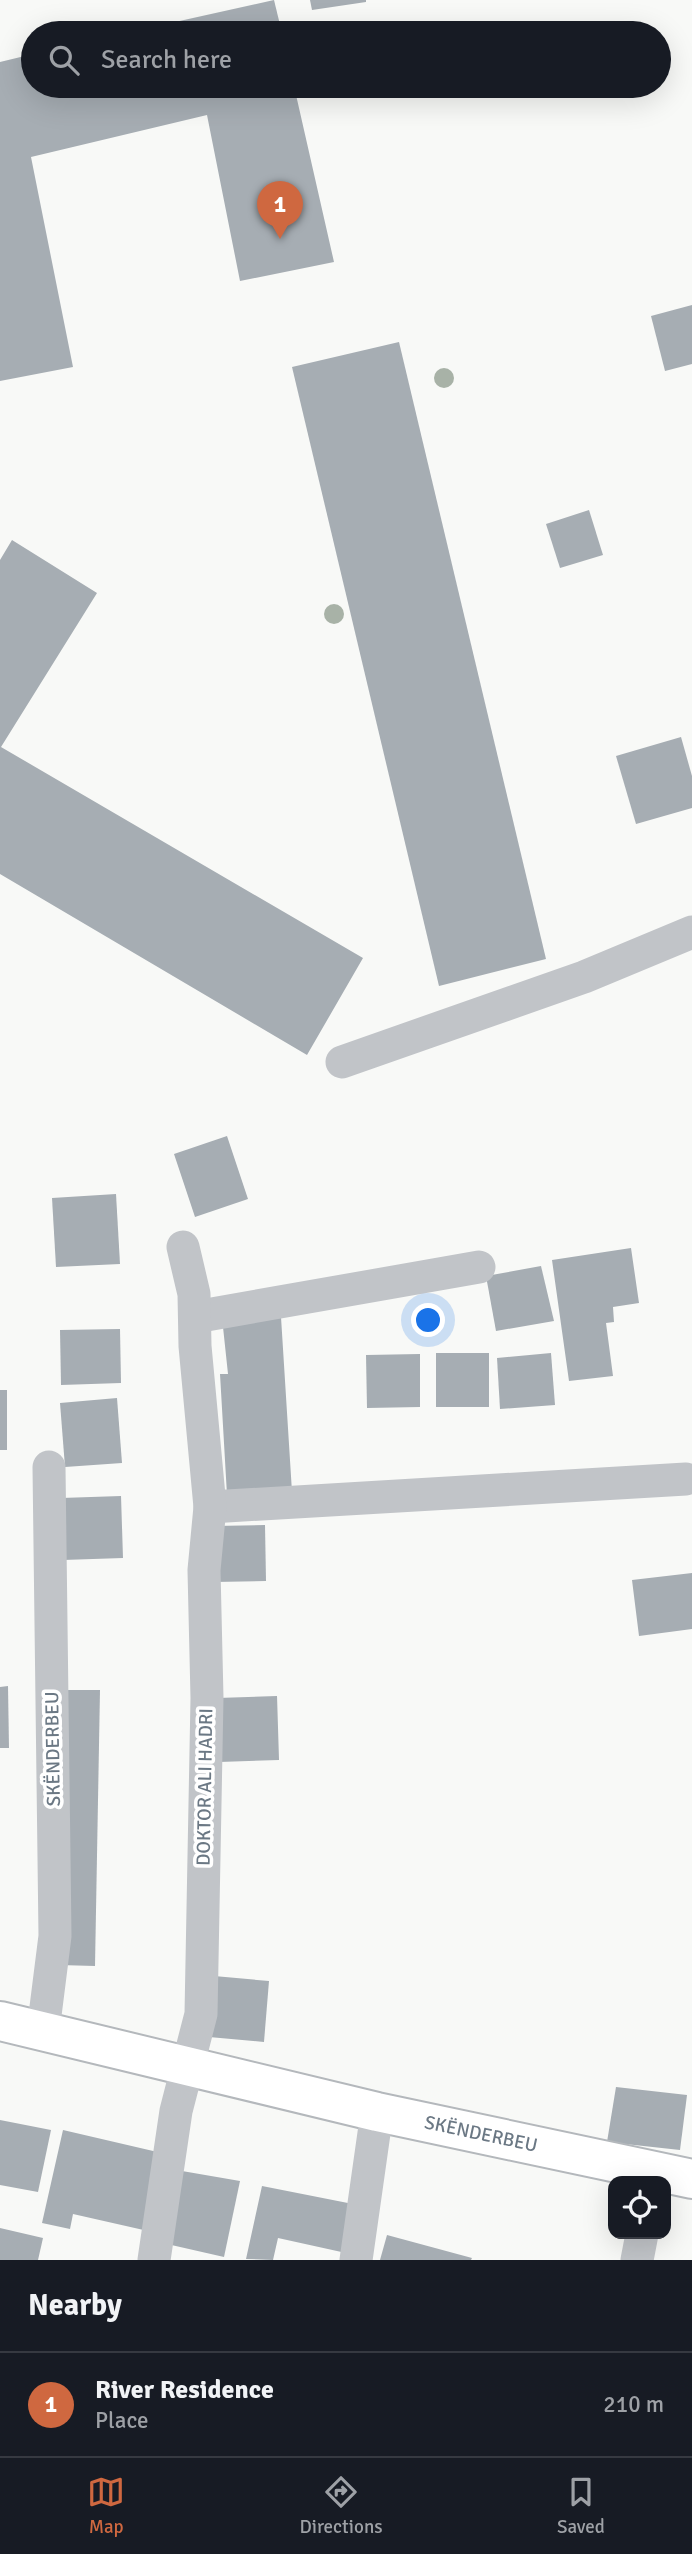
<!DOCTYPE html>
<meta charset="utf-8">
<style>
body{margin:0;font-family:Signika,sans-serif;background:#242831;color:#f1f3f6}
.controls{position:absolute;right:21px;bottom:21px;display:grid;overflow:hidden;border-radius:14px;box-shadow:0 7px 28px #0002}
.controls button{width:63px;height:63px;display:grid;place-items:center;padding:0;border:0;border-bottom:2px solid #363941;background:#171b24;color:#f1f3f6;font:35px sans-serif}
.you{position:absolute;left:429px;top:1321px;width:24px;height:24px;margin:-18px;border:5px solid #fff;border-radius:50%;background:#1a73e8;box-shadow:0 0 0 10px #1a73e833}
.badge{display:grid;place-items:center;width:46px;height:46px;border-radius:50%;background:#cf6840;color:#fff;font-size:23px;font-weight:700}
.pin{position:absolute;translate:-50% -58px;filter:drop-shadow(0 2px 4px #0008)}
.pin::after{content:'';position:absolute;top:37px;width:24px;height:21px;background:inherit;clip-path:polygon(0 0,100% 0,50% 100%)}
.list{margin:0;padding:0;list-style:none}
h2{display:flex;justify-content:space-between;align-items:center;height:91px;margin:0;padding:0 28px;font-size:30px}
h2 small{font-size:23px;font-weight:400;color:#9ea1a6}
.list li{display:grid;grid-template-columns:46px 1fr auto;gap:21px;align-items:center;box-sizing:border-box;height:105px;padding:0 28px;border-top:2px solid #363941}
.list b{display:block;font-size:26px;white-space:nowrap}
.list p{margin:0;font-size:23px;white-space:nowrap;color:#9ea1a6}
.list em{font-size:23px;font-style:normal;color:#9ea1a6}
.icon{flex:none;width:38px;height:38px;fill:none;stroke:currentColor;stroke-width:2;stroke-linecap:round;stroke-linejoin:round}
.map{position:relative;flex:none;width:692px;height:2260px;overflow:hidden}
.search{position:absolute;background:#171b24;box-shadow:0 7px 28px #0002;left:21px;right:21px;top:21px;height:77px;display:flex;align-items:center;gap:18px;box-sizing:border-box;padding:0 24px;border-radius:38px;color:#9ea1a6;font-size:26px}
.sheet{height:196px;background:#171b24}
nav{display:flex;justify-content:space-around;align-items:center;box-sizing:border-box;height:98px;border-top:2px solid #363941;background:#171b24;font-size:19px;color:#9ea1a6}
nav a{display:grid;justify-items:center;gap:4px}
nav .on{color:#cf6840}
.map>svg:first-child{display:block}
</style>
<div class="map">
<svg width="692" height="2260" viewBox="0 0 692 2260">
<rect width="100%" height="100%" fill="#f8f9f7"/>
<g fill="#a6adb3">
<polygon points="274,0 282,33 130,33 130,32"/>
<polygon points="310,0 366,0 366,2 312,10"/>
<polygon points="33,54 33,86 294,86 334,262 240,281 207,115 31,157 73,367 0,381 0,62"/>
<polygon points="692,305 692,364 665,371 651,316"/>
<polygon points="399,342 546,959 439,986 292,367"/>
<polygon points="589,510 603,555 560,568 546,524"/>
<polygon points="12,540 97,593 1,747 363,958 307,1055 0,874 0,560"/>
<polygon points="681,737 692,776 692,808 636,824 616,756"/>
<polygon points="227,1136 248,1199 195,1217 174,1154"/>
<polygon points="116,1194 120,1264 56,1267 52,1198"/>
<polygon points="631,1248 639,1303 613,1307 614,1322 606,1323 613,1376 569,1381 552,1260"/>
<polygon points="541,1266 554,1321 496,1331 486,1276"/>
<polygon points="281,1317 292,1492 227,1495 220,1374 228,1374 223,1327"/>
<polygon points="120,1329 121,1383 61,1385 60,1330"/>
<rect x="436" y="1353" width="53" height="54"/>
<polygon points="551,1353 555,1405 500,1409 497,1358"/>
<polygon points="420,1354 420,1407 367,1408 366,1355"/>
<rect x="0" y="1390" width="7" height="60"/>
<polygon points="117,1398 122,1463 65,1467 60,1403"/>
<polygon points="121,1496 123,1558 63,1560 61,1498"/>
<polygon points="265,1525 266,1581 214,1582 213,1526"/>
<polygon points="692,1573 692,1629 639,1636 632,1580"/>
<polygon points="8,1686 9,1748 0,1748 0,1687"/>
<polygon points="63,1690 100,1690 95,1966 59,1965"/>
<polygon points="277,1696 279,1760 219,1762 217,1698"/>
<polygon points="214,1976 269,1981 264,2042 209,2037"/>
<polygon points="616,2087 687,2095 680,2150 607,2142"/>
<polygon points="0,2120 51,2130 38,2192 0,2185"/>
<polygon points="63,2130 166,2154 148,2231 73,2214 70,2229 42,2223"/>
<polygon points="182,2171 240,2181 224,2257 167,2244"/>
<polygon points="262,2186 358,2205 346,2253 278,2238 273,2260 246,2259"/>
<polygon points="0,2228 43,2238 38,2260 0,2260"/>
<polygon points="387,2235 472,2258 471,2260 380,2260"/>
</g>
<g fill="none" stroke-linecap="round" stroke-linejoin="round">
<g stroke="#b4b8bc" stroke-width="42">
<polyline id="major" points="0,2021 377,2112 692,2179"/>
</g>
<g stroke="#c1c4c8" stroke-width="33">
<polyline points="342,1062 584,977 692,932"/>
<polyline points="195,1317 479,1267"/>
<polyline points="210,1507 686,1479"/>
<polyline points="43,2031 55,1936 49,1467"/>
<polyline points="154,2260 176,2111 201,2014 207,1698 204,1570 210,1507 195,1346 194,1294 183,1247"/>
<polyline points="356,2260 377,2112"/>
<polyline points="637,2260 642,2234"/>
</g>
<use href="#major" stroke="#fff" stroke-width="38"/>
</g>
<g fill="#a8b2a7">
<circle cx="444" cy="378" r="10"/>
<circle cx="334" cy="614" r="10"/>
</g>
<g text-anchor="middle" dominant-baseline="central" stroke-width="7" stroke-linejoin="round" paint-order="stroke">
<g font-size="19" fill="#6b7884" stroke="#fff">
<text transform="translate(53 1749) rotate(-91)">SKËNDERBEU</text>
<text transform="translate(205 1787) rotate(-89)">DOKTOR ALI HADRI</text>
<text transform="translate(481 2134) rotate(12)">SKËNDERBEU</text>
</g>
</g>
</svg>
<div class="controls">
<button><svg class="icon" aria-label="locate" viewBox="0 0 24 24"><circle cx="12" cy="12" r="6"/><path d="M12 2v4M12 18v4M2 12h4M18 12h4"/></svg></button>
</div>
<div class="you"></div>
<div class="pin badge" style="left:280px;top:239px">1</div>
<div class="search"><svg class="icon" aria-label="search" viewBox="0 0 24 24"><circle cx="10" cy="10" r="6"/><path d="M15 15l6 6"/></svg>Search here</div>
</div>
<section class="sheet">
<h2>Nearby<small></small></h2>
<ul class="list">
<li><span class="badge">1</span><div><b>River Residence</b><p>Place</p></div><em>210 m</em></li>
</ul>
</section>
<nav>
<a class="on"><svg class="icon" aria-label="map" viewBox="0 0 24 24"><path d="M3 6l6-2 6 2 6-2v14l-6 2-6-2-6 2zM9 4v14M15 6v14"/></svg>Map</a>
<a><svg class="icon" aria-label="directions" viewBox="0 0 24 24"><path d="M12 3l9 9-9 9-9-9zM9 14v-3h6M13 9l2 2-2 2"/></svg>Directions</a>
<a><svg class="icon" aria-label="saved" viewBox="0 0 24 24"><path d="M7 4h10v16l-5-4-5 4z"/></svg>Saved</a>
</nav>
